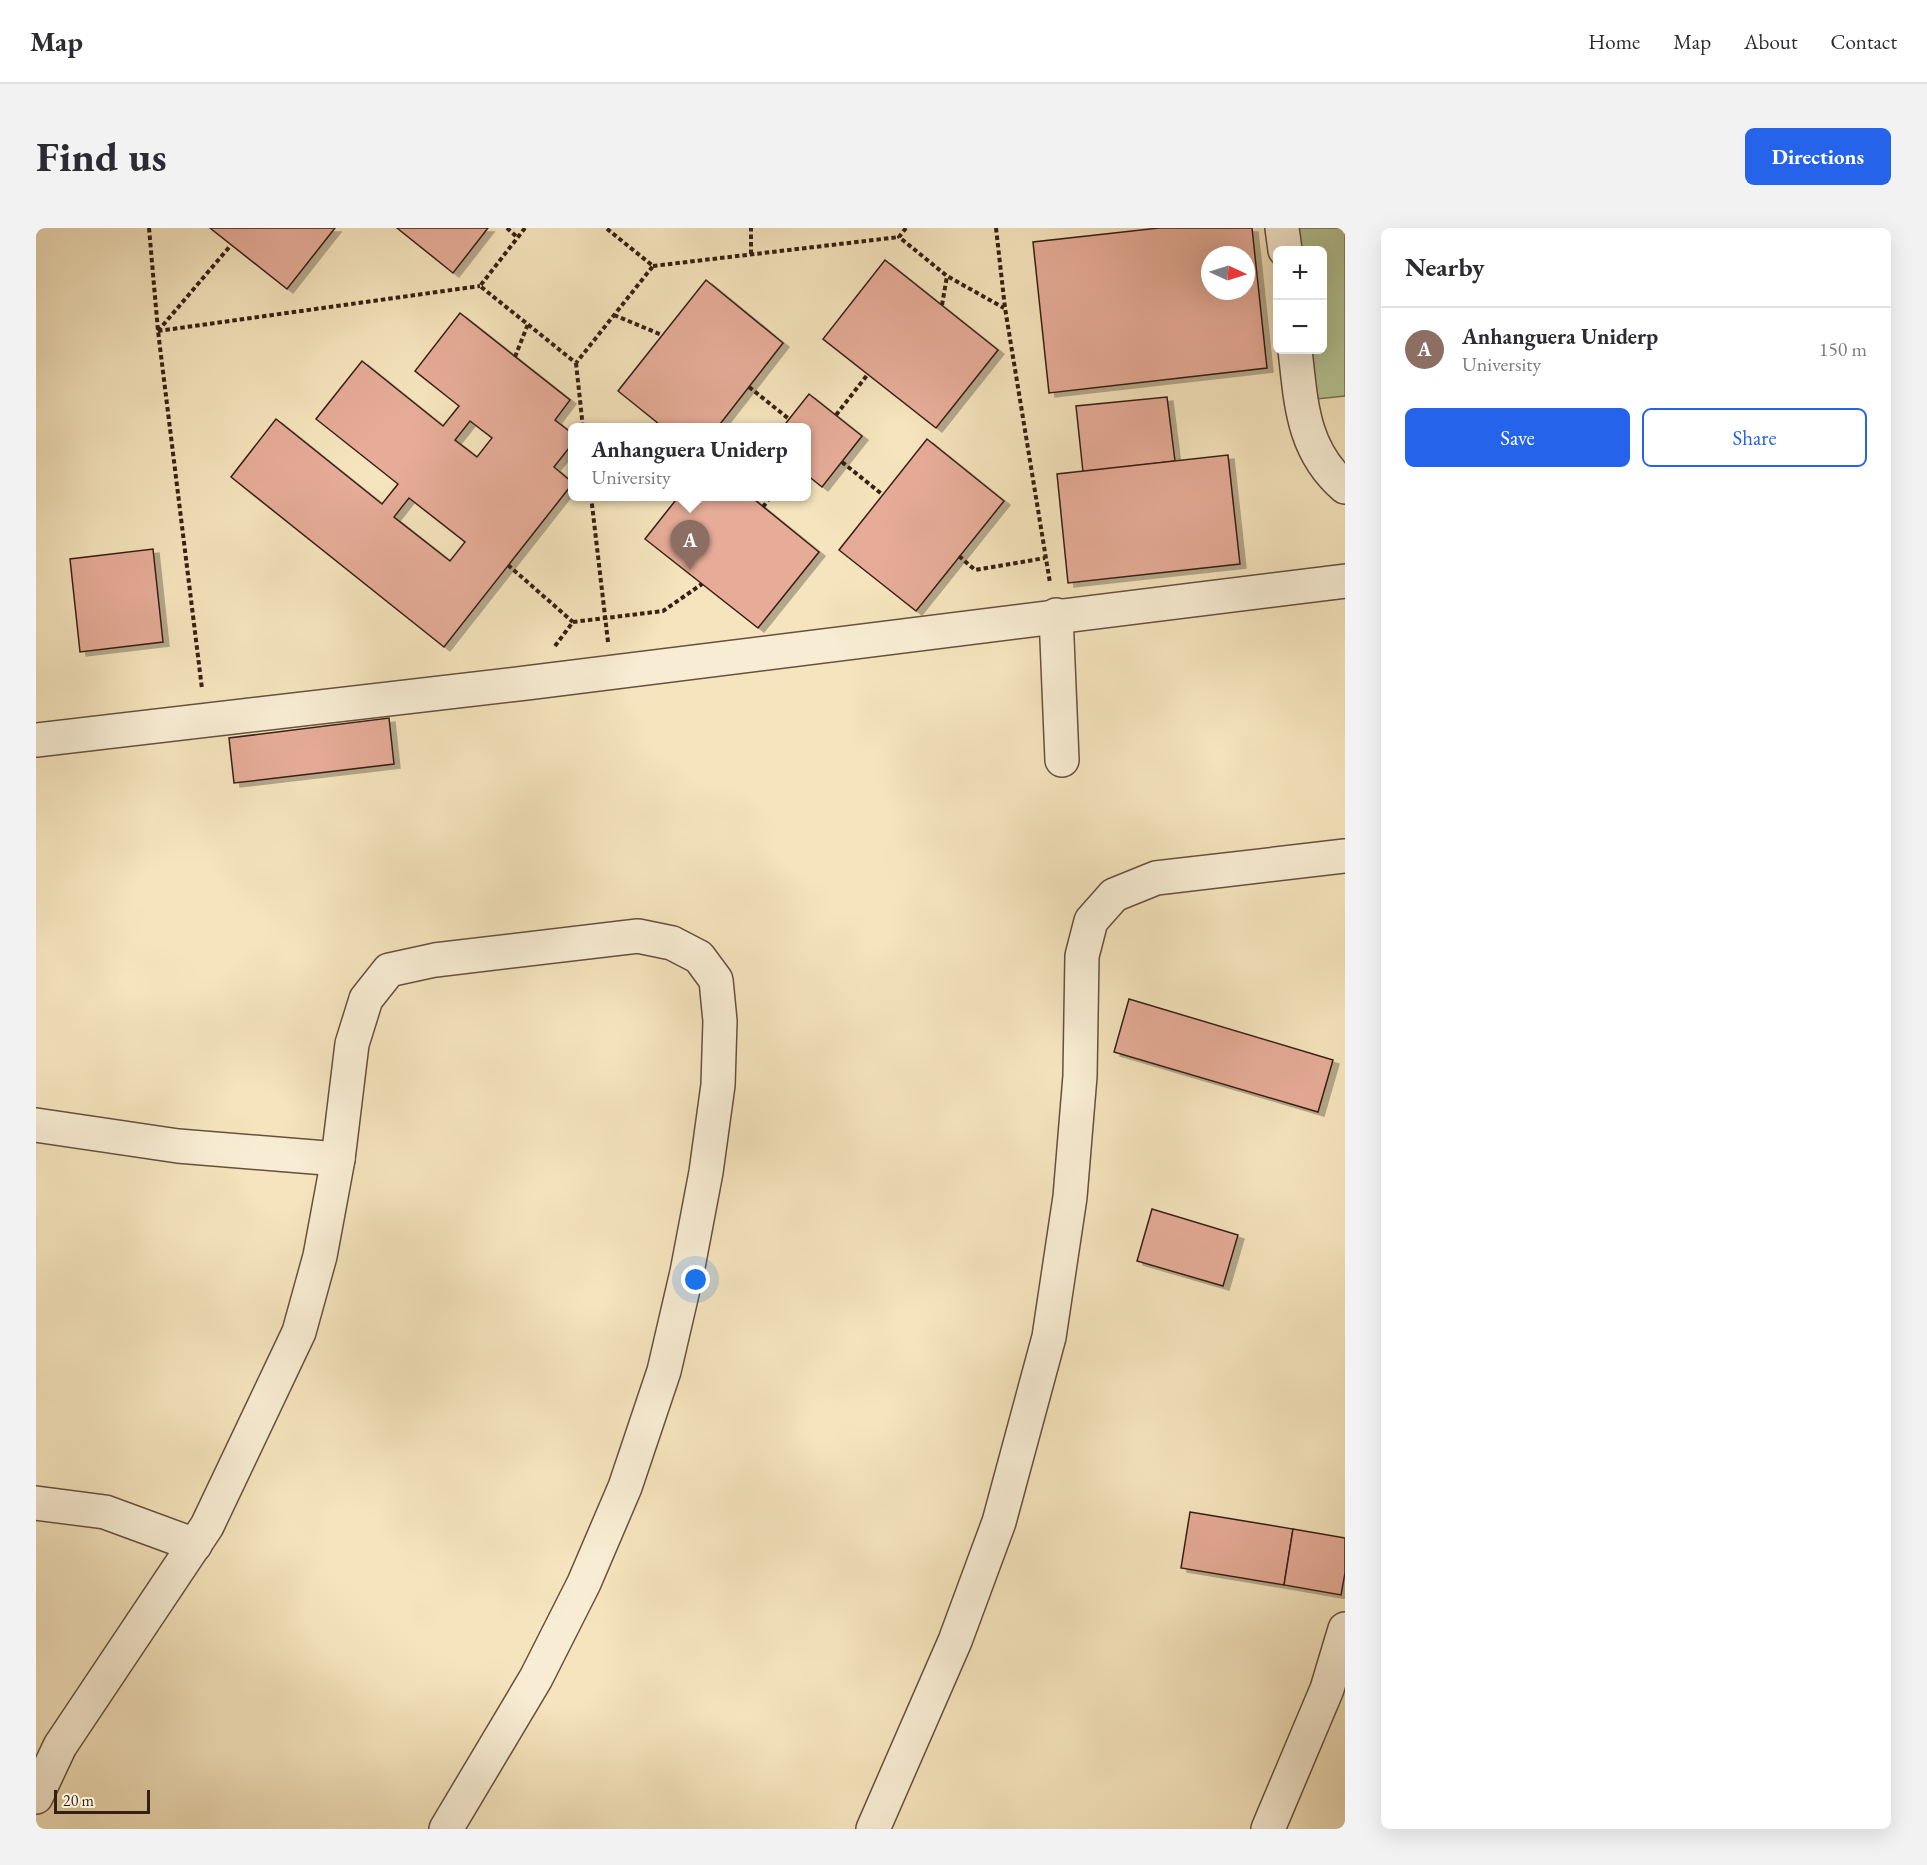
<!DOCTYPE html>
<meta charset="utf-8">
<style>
body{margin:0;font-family:"EB Garamond",serif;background:#f2f2f3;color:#2b2b33}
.controls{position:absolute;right:18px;top:18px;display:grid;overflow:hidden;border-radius:9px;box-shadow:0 6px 24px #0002}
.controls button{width:54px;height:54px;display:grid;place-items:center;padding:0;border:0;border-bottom:2px solid #e1e1e2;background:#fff;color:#2b2b33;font:30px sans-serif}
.compass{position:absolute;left:1165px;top:18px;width:54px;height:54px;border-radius:50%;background:#fff;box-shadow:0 6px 24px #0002;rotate:94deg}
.scale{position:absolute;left:18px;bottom:15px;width:96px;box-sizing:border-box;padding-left:6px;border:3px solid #371f14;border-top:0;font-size:16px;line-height:21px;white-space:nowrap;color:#371f14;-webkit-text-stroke:4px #f8edd4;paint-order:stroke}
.you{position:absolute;left:660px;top:1052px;width:21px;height:21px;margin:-15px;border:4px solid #fff;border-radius:50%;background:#1a73e8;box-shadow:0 0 0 9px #1a73e833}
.badge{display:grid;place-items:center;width:39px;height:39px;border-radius:50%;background:#2563eb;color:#fff;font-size:20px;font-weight:700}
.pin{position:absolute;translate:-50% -50px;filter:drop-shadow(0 2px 3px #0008)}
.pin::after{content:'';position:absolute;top:32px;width:21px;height:18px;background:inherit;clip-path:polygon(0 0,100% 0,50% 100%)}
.popup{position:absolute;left:532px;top:195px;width:243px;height:78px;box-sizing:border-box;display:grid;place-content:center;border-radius:9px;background:#fff;filter:drop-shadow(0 2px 4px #0005);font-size:20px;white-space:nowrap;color:#7c7c81}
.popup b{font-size:22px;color:#2b2b33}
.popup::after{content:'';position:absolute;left:50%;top:100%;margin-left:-12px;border:12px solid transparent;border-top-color:#fff}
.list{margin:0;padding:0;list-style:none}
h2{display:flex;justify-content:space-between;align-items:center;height:78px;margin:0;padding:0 24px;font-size:26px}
h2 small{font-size:20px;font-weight:400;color:#7c7c81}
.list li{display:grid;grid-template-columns:39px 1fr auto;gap:18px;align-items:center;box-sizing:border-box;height:84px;padding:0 24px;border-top:2px solid #e1e1e2}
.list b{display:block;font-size:22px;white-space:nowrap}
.list p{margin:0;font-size:20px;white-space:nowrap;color:#7c7c81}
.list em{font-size:20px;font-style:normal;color:#7c7c81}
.actions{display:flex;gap:12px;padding:18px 24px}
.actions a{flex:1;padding:14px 0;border:2px solid #2563eb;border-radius:9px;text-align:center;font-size:21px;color:#2563eb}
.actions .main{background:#2563eb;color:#fff}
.map{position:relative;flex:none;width:1309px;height:1601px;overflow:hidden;border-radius:9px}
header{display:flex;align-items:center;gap:36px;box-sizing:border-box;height:84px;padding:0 30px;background:#fff;border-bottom:2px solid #e1e1e2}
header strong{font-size:28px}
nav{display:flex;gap:33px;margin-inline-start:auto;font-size:21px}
.intro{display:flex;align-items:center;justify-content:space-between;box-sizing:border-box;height:144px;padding:0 36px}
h1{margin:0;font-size:42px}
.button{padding:15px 27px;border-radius:9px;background:#2563eb;color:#fff;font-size:21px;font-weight:700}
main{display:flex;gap:36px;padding:0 36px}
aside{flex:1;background:#fff;border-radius:9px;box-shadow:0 6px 24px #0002}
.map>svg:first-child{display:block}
</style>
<header>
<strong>Map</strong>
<nav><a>Home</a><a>Map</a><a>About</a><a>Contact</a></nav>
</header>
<div class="intro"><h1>Find us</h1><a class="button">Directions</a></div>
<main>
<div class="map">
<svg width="1309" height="1601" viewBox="0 0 1309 1601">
<defs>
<filter id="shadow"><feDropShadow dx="6" dy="4" stdDeviation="0" flood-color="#0004"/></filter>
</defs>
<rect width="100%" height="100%" fill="#f5e4bd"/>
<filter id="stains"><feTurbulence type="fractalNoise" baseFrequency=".00333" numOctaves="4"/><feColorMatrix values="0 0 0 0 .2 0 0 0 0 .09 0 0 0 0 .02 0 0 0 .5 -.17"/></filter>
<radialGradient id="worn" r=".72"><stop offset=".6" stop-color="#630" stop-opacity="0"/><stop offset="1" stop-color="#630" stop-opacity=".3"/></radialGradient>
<polygon fill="#b6c595" stroke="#767254" stroke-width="1.5" points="1262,0 1309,0 1309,168 1281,171 1276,122 1286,122 1286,22 1264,22"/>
<g fill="#e6ac98" stroke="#371f14" stroke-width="1.5" fill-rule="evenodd" filter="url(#shadow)">
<polygon points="174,0 299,0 251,61"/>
<polygon points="361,0 452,0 417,45"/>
<path d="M1123,0H1216L1231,140L1013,165L997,14ZM1174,27H1210V63H1174Z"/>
<polygon points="849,32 962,122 900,200 787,111"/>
<polygon points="670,52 747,115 681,200 628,200 582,163"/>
<path d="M424,85L534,172L519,192L537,206V215L518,239L537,255L408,419L195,249L240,191L346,276L362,256L280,191L326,133L407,198L423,178L379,143ZM434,193L456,210L441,229L419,212ZM373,270L429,314L414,333L358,289Z"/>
<polygon points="773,166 826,208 786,259 771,247 771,200 746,200"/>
<polygon points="1131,169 1139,233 1047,244 1040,178"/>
<polygon points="891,211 968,273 880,383 803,322"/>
<polygon points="1192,227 1204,336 1032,355 1021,246"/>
<polygon points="643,268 714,268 783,324 722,400 609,311"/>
<polygon points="117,321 127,414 44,424 34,331"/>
<polygon points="353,490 358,536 198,555 193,510"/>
<polygon points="1093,771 1297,832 1282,884 1078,824"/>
<polygon points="1116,981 1202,1007 1187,1058 1101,1033"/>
<polygon points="1154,1284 1257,1301 1248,1357 1145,1340"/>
<polygon points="1257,1301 1309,1310 1309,1345 1305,1367 1248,1357"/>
</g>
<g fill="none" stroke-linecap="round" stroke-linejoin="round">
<g stroke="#66503e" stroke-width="36">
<g id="minor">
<polyline points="1246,0 1249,22"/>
<path d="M1259,122C1265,174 1266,222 1309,259"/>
<polyline points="1020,387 1026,532"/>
<polyline points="0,512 490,455 1309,353"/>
<polyline points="0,897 142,918 302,931"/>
<polyline points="0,1275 69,1284 159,1317"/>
<polyline points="0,1569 24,1518 171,1298 263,1104 284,1028 302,931 316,816 330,771 353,742 399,732 602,708 636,715 663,729 680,752 684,793 682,857 670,944 651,1044 628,1143 589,1259 548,1355 500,1450 410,1601"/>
<polyline points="837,1601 919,1413 963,1294 1013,1109 1034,969 1044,848 1046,728 1055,693 1078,667 1120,650 1309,628"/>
<polyline points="1232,1601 1291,1461 1309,1401"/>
</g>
</g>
<g stroke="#371f14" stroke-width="4" stroke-dasharray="4.5 3" stroke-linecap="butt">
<polyline points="113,0 122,103 166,461"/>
<polyline points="471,0 482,10"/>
<polyline points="489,0 444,58 540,135 617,38 570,0"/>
<polyline points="870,0 863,9 911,48 968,80"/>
<polyline points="960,0 969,80 1014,355"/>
<polyline points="715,26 715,0"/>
<polyline points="617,38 863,9"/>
<polyline points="906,77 911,48"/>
<polyline points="578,87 626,107"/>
<polyline points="122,103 444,58"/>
<polyline points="122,103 195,17"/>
<polyline points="479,129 492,96"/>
<polyline points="540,135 547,200"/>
<polyline points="713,159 753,191"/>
<polyline points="800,187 832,146"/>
<polyline points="806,234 847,267"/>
<polyline points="555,268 572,414"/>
<polyline points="727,279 735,268"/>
<polyline points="923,328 939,342 1009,330"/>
<polyline points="472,337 537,394"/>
<polyline points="519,418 537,394 627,383 666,356"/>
</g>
<use href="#minor" stroke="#f8edd4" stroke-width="33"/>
</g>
<rect width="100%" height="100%" filter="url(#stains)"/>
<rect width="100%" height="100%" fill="url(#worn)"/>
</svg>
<div class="controls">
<button>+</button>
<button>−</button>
</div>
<svg class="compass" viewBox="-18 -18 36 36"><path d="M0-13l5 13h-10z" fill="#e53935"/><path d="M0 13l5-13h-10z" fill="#7c7c81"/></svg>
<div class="scale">20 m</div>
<div class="you"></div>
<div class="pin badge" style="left:654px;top:342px;background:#8d6e63">A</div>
<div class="popup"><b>Anhanguera Uniderp</b>University</div>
</div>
<aside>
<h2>Nearby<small></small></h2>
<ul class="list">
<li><span class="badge" style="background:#8d6e63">A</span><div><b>Anhanguera Uniderp</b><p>University</p></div><em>150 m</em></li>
</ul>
<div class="actions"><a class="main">Save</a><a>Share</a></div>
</aside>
</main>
